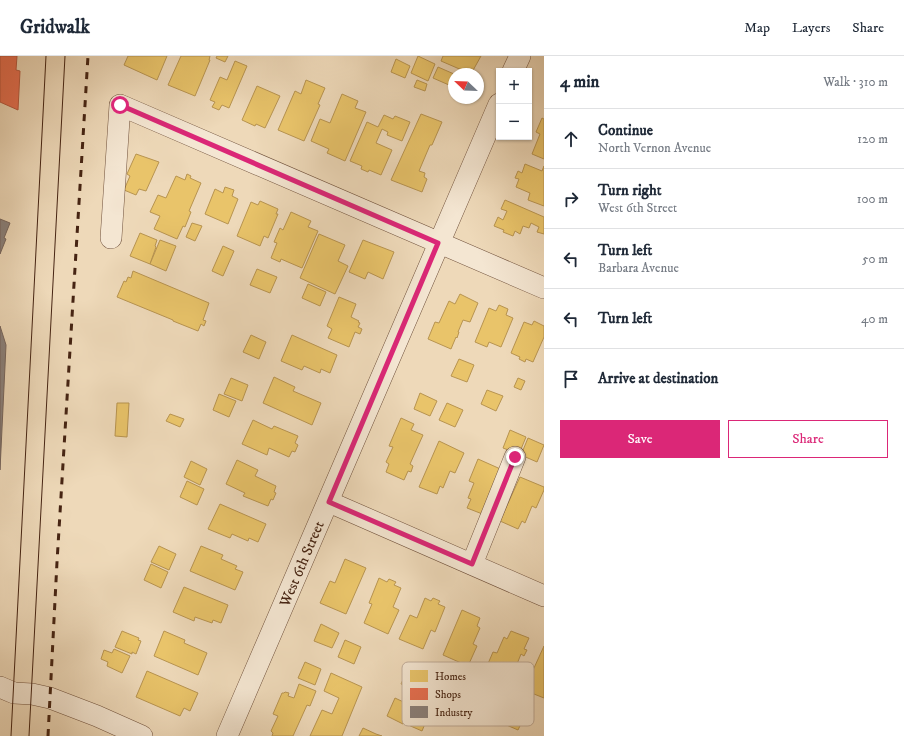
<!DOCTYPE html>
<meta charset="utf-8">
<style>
body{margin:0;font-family:"IM FELL DW Pica",serif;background:#f2f2f3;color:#1f2937}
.controls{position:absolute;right:12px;top:12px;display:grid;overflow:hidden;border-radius:0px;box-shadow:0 1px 3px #0004}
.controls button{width:36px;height:36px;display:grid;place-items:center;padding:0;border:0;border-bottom:1px solid #e0e1e3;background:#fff;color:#1f2937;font:20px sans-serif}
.compass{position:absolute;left:448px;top:12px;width:36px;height:36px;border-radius:50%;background:#fff;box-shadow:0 1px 3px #0004;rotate:293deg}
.stop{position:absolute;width:12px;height:12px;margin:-9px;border:3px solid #db2777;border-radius:50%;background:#fff}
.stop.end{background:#db2777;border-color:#fff;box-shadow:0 1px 4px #0008}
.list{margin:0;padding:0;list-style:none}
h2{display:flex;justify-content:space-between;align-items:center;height:52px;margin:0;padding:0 16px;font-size:17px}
h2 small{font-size:13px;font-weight:400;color:#747a83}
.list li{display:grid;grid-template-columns:26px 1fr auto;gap:12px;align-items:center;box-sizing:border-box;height:60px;padding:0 16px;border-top:1px solid #e0e1e3}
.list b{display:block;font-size:15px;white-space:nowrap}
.list p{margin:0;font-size:13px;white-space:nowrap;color:#747a83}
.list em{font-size:13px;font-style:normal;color:#747a83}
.actions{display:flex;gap:8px;padding:12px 16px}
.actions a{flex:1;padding:9px 0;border:1px solid #db2777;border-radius:0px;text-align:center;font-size:14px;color:#db2777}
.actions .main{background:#db2777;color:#fff}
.icon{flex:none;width:22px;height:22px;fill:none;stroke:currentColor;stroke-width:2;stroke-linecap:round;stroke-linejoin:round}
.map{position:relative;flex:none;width:544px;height:680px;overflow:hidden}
header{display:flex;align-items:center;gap:24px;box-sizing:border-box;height:56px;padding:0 20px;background:#fff;border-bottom:1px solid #e0e1e3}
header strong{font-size:19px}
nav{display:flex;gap:22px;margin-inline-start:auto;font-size:14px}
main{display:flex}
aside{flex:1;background:#fff}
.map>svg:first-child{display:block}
</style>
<header>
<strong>Gridwalk</strong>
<nav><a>Map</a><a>Layers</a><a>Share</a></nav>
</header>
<main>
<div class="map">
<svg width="544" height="680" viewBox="0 0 544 680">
<rect width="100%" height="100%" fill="#eed9b9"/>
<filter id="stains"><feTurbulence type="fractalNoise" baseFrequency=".005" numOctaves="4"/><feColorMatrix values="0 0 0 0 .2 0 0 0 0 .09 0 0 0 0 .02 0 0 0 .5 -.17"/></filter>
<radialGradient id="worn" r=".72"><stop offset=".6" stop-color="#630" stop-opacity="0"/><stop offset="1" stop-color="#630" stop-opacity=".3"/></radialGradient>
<g fill="#e9c46a" stroke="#b89450">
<polygon points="128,0 167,0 157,24 124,9"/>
<polygon points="181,0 210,0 209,4 210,4 195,40 168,29"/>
<polygon points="217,0 228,0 225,6 216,2"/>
<polygon points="418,0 435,8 428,25 411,17"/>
<polygon points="443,0 481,0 471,18 441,5"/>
<polygon points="396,3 410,10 405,22 391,16"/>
<polygon points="235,5 247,10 229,52 222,49 219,54 212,51 215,46 210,44 220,21 227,24"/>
<polygon points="438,11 454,18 449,29 433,22"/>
<polygon points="306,24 325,32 318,48 320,49 304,85 278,74 295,35 301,38"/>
<polygon points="417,24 427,28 425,35 414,31"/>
<polygon points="257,30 280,40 265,72 256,68 255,70 242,64"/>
<polygon points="342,38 358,45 355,52 366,56 345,105 327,97 329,93 311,85 320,63 330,67"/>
<polygon points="421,58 442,66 432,89 430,89 419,115 425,117 424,121 427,123 422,136 391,124"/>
<polygon points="384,59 393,63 395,60 410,66 402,85 387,79 388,76 382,73 376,87 392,94 381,119 369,114 368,116 361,113 362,110 350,105 367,66 378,71"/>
<polygon points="542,62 544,63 544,103 532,98 540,78 536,76"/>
<polygon points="136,98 159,106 146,135 139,133 136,139 124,134 130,120 127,118"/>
<polygon points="525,108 542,115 544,110 544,150 528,144 530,137 516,131 519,123 515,122 518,115 522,117"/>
<polygon points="187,118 191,120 190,122 201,127 189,155 191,156 185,171 183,170 177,183 154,173 160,160 150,156 158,139 166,142 176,120 185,124"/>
<polygon points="225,131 234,134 232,140 238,143 228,168 205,158 215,133 223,137"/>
<polygon points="505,144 544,161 544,178 537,176 539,171 531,167 529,172 523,170 520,178 515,175 513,180 503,176 504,174 494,170 498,161 503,164 507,155 501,153"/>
<polygon points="260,145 278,153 276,158 278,158 268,182 264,180 260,190 237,180 251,146 258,149"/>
<polygon points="291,156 311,165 308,171 318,175 302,212 281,203 280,206 271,202 277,187 274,186 280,172 283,174"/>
<polygon points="192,167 202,170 195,185 186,181"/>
<polygon points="140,177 157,184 155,190 156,191 150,208 130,200"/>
<polygon points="319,178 345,189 338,205 348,210 335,238 300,222"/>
<polygon points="160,184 176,190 166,215 150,208"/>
<polygon points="363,184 394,196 383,223 368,216 365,223 349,216"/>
<polygon points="223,190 234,195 223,220 212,215"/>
<polygon points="257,213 277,221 270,237 250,229"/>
<polygon points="133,215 209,247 203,264 206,265 204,270 201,268 198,275 173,265 173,264 117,241 124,225 126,226 128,221 131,222"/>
<polygon points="308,228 326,236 320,250 302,242"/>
<polygon points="460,238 478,247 470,266 463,264 458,276 459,276 457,282 456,281 451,293 428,283 435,266 439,267 449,245 455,248"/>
<polygon points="339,241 356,248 351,261 359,265 358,266 360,267 358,271 362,273 360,278 355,276 349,291 328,282 332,273 327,270"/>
<polygon points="499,249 508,253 506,259 513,262 501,291 489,286 487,291 475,286 489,252 496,255"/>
<polygon points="534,265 544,270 544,281 533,306 526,303 525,306 519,303 520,301 511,297 524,266 532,269"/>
<polygon points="251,279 266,286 259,303 243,296"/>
<polygon points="292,279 337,299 330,317 321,313 320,317 304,310 302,314 281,305"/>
<polygon points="459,303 474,309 467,326 451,320"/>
<polygon points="274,321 295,331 293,335 321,347 312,369 263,347"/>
<polygon points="231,322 248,329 242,345 224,338"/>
<polygon points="518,322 525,325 521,334 514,331"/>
<polygon points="487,334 503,340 496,355 481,348"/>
<polygon points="420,337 437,345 430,360 414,353"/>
<polygon points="219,338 236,345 229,361 213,354"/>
<polygon points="117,347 129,347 127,381 115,380"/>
<polygon points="447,347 463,354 455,371 439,364"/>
<polygon points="170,358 184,363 180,371 166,365"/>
<polygon points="401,362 414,368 411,374 423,379 410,408 413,410 411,416 408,415 404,424 386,416 389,408 386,406 393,391 389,390"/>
<polygon points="253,364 272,373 274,370 298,380 295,387 298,389 295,396 292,395 289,401 269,392 267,399 242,388"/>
<polygon points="510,374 526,381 519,398 503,392"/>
<polygon points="528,382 544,389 537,406 521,399"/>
<polygon points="439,385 464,397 455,417 450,415 443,432 440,430 437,438 419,431"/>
<polygon points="478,403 505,415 485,459 467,452 471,443 468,442 474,427 469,425"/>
<polygon points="237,404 258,414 255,420 276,430 274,436 276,437 273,444 271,443 268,450 243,440 245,437 226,428"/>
<polygon points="191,405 207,413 200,429 184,421"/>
<polygon points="520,421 544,431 544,434 536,452 532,450 525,467 522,465 518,473 500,465"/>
<polygon points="187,425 204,433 197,449 180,441"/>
<polygon points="220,448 266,468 258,486 249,482 248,485 232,478 230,482 208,473"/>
<polygon points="159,490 176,498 169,514 151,506"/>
<polygon points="201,490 223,499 221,503 237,510 235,513 243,516 235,534 190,515"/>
<polygon points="345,503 366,512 346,558 320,547 330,525 335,527"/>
<polygon points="151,508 168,516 161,532 144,524"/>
<polygon points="379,522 387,526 389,523 396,526 394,529 401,532 393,551 399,554 388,578 364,567 372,548 369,547"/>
<polygon points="184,531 228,549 221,567 213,564 212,567 195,561 194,565 173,556"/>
<polygon points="425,542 431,545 433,542 440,545 438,548 445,551 435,576 431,574 423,593 399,583 410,559 417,562"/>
<polygon points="462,554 480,562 477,570 480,572 473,588 477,590 468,610 443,599"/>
<polygon points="321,568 339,577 332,592 314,585"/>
<polygon points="122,575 139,582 138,584 141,585 136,598 132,596 132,598 115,591"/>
<polygon points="164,575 185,584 184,587 207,597 198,619 154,600"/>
<polygon points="511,575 529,582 524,593 527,594 524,600 521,598 509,628 498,623 495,629 482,624 485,617 484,617 493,596 497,597 504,581 507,583"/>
<polygon points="345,584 361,591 354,608 338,601"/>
<polygon points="544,590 544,642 524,634"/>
<polygon points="114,593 130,600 122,617 107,610 108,606 101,603 104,594 112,597"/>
<polygon points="305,606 321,613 315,629 298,622"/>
<polygon points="408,612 424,619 417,635 401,628"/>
<polygon points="147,615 198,637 190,655 184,652 180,660 136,641"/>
<polygon points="331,617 362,631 342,680 310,680 322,654 332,658 339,642 324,635"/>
<polygon points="299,628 316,635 310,650 307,649 293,680 272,680 273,677 271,675 278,660 273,658 282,637 284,637 285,636 289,637 288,640 294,642"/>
<polygon points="395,642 412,650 403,668 387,660"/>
<polygon points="512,649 525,654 524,657 526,657 518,674 502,667 510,651 511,651"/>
<polygon points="413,651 429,658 422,675 406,668"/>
<polygon points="363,672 376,678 382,680 359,680"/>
</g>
<polygon fill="#e76f51" stroke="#b7583e" points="0,0 17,0 16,14 20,15 18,54 0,46"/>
<g fill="#8a817c" stroke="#76655c">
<polygon points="0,163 10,167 4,182 6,183 0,198"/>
<polygon points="0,270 6,289 0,414"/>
</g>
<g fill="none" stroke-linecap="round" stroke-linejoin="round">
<g stroke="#70513c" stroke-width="22">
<g id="minor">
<polyline points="513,15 520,0"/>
<polyline points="111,182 120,49 544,232"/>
<polyline points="329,446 544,540"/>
<polyline points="472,508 515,401"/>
<polyline points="0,631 14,637 32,638 50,642 97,660 142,680"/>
<polyline points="227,680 499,48"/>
</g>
</g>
<use href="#minor" stroke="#f4e6d2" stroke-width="21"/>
<g stroke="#462413" stroke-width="1">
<polyline points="11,680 46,0"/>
<polyline points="29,680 65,0"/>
</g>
<polyline stroke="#462413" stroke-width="3" stroke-dasharray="7 7" stroke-linecap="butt" points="48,680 57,506 88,0"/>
</g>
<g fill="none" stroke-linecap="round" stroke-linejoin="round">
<polyline stroke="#db2777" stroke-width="5" points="120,49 438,187 329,446 472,508 515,401"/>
</g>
<g text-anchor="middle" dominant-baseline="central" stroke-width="4" stroke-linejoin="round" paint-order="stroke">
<g font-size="15" fill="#462413" stroke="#f4e6d2">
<text transform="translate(302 508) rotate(-67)">West 6th Street</text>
</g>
</g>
<rect x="402" y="606" width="132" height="64" rx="6" fill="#f4e6d2" stroke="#c0ac99" stroke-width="1"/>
<rect x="410" y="614" width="18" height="12" fill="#e9c46a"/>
<rect x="410" y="632" width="18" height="12" fill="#e76f51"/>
<rect x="410" y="650" width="18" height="12" fill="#8a817c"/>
<g font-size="11" fill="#462413">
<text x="435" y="624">Homes</text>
<text x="435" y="642">Shops</text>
<text x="435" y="660">Industry</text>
</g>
<rect width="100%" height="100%" filter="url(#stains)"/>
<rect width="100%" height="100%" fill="url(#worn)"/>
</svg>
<div class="controls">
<button>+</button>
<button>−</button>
</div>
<svg class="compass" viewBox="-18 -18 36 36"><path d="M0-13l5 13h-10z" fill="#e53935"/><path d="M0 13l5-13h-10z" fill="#747a83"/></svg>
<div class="stop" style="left:120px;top:49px"></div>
<div class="stop end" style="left:515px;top:401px"></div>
</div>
<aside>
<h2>4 min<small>Walk · 310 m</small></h2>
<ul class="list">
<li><svg class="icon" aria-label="ahead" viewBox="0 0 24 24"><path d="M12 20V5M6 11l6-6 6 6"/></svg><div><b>Continue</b><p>North Vernon Avenue</p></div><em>120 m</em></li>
<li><svg class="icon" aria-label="right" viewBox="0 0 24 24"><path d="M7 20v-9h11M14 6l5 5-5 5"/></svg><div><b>Turn right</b><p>West 6th Street</p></div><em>100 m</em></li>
<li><svg class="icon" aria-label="left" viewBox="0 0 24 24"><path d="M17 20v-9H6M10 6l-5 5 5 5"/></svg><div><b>Turn left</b><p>Barbara Avenue</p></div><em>50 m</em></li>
<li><svg class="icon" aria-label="left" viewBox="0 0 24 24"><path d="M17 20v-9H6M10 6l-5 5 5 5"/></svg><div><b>Turn left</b></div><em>40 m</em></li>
<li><svg class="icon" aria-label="arrive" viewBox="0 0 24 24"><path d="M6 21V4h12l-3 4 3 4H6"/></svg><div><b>Arrive at destination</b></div></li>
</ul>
<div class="actions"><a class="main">Save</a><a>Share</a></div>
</aside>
</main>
